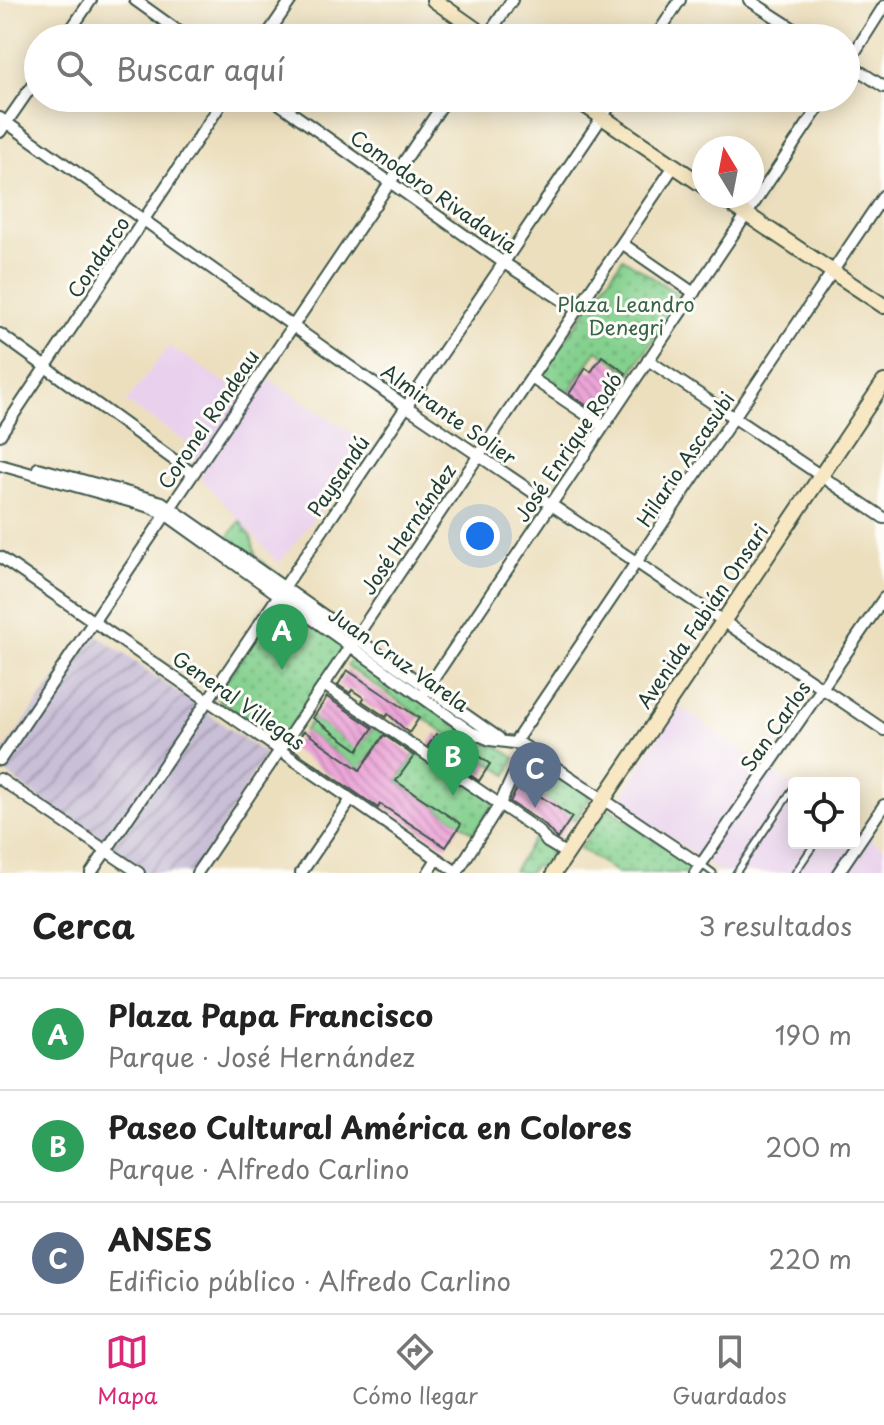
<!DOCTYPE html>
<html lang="es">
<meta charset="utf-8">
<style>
body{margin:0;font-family:"Playpen Sans",sans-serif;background:#f2f2f2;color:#222}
.controls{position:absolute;right:24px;bottom:24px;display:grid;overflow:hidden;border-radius:8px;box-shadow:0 4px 20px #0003}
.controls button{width:72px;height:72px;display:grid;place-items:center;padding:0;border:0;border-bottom:2px solid #e0e0e0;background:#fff;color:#222;font:40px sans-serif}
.compass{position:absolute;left:692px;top:136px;width:72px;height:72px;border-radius:50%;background:#fff;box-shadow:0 4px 20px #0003;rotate:350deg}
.you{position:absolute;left:480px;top:536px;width:28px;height:28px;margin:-20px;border:6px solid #fff;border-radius:50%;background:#1a73e8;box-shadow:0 0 0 12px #1a73e833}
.badge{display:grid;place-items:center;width:52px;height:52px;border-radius:50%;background:#db2777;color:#fff;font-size:26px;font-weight:700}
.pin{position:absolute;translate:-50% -66px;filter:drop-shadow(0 2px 4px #0008)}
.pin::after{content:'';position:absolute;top:42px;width:28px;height:24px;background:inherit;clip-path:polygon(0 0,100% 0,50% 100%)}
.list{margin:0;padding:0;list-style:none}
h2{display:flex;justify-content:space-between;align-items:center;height:104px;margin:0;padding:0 32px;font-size:34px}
h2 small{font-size:26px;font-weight:400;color:#767676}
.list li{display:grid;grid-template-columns:52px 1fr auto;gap:24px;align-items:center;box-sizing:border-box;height:112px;padding:0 32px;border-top:2px solid #e0e0e0}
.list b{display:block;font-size:30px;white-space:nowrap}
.list p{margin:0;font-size:26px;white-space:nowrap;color:#767676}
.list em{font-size:26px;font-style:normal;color:#767676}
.icon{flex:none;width:44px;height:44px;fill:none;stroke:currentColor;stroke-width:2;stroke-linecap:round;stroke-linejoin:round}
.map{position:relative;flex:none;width:884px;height:873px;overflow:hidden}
.search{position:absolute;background:#fff;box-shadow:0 4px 20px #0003;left:24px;right:24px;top:24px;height:88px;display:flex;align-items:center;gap:20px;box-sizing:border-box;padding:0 28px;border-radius:44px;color:#767676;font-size:30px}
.sheet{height:440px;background:#fff}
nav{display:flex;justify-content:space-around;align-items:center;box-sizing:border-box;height:112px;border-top:2px solid #e0e0e0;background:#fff;font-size:22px;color:#767676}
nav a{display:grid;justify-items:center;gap:4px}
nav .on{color:#db2777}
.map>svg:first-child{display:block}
</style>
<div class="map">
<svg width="884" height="873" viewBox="0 0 884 873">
<defs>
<pattern id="industrial-furrows" width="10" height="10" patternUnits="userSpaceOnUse" patternTransform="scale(2)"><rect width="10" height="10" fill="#c9bfd7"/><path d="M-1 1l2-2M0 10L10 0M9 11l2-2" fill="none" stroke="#a39caf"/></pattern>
<pattern id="park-dots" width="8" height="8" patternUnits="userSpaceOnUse" patternTransform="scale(2)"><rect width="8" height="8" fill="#84d08e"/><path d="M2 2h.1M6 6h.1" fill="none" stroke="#6baa75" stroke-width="1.8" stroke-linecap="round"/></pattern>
<pattern id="building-back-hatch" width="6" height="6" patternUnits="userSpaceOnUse" patternTransform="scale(2)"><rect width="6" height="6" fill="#eca5d8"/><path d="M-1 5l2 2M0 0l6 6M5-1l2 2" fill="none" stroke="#bf88b0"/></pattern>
</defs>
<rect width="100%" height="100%" fill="#fdfcf7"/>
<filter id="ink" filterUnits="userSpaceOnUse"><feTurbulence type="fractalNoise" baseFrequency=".0125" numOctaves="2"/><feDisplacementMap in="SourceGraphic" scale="16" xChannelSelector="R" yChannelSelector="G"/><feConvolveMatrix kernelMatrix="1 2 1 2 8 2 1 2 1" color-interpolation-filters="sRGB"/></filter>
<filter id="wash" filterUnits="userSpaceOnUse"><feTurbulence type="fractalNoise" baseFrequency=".006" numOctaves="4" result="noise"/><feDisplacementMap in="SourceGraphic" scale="32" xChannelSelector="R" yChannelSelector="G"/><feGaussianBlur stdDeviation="1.8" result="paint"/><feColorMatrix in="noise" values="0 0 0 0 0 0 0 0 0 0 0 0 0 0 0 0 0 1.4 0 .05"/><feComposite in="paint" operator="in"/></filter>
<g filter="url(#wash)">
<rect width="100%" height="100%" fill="#ecdfbe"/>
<g fill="#e9d1ed">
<polygon points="169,346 250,398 263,375 370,445 279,564 203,480 187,443 126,402"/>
<polygon points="677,705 794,786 794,843 854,843 854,827 884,848 884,873 721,873 620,802"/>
</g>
<polygon fill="url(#industrial-furrows)" points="90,630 265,754 196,873 134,873 0,768 0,756"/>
<g fill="url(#park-dots)" stroke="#528661" stroke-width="2">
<polygon points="623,258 682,297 631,373 597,350 566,396 539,378"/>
<polygon points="240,521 251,537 256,557 279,575 277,577 226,540"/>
<polygon points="284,604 346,647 283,738 277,739 219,700 217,694 278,605"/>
<polygon points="354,657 484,743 497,746 515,758 507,775 347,666"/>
<polygon points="313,718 358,749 375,726 386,733 360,770 304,731"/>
<polygon points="418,749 495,801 474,833 397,781"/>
<polygon points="527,754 591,796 575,820 515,780"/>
<polygon points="608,808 694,867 690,873 617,873 580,848"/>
<polygon points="539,831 555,848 541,869 535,865 529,873 513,871"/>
</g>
<g id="blocks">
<g fill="url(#building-back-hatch)">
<polygon points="602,356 626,373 598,413 569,394 586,368 591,372"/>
<polygon points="347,670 419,718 409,733 388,714 386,717 362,701 364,698 352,690 350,693 338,685"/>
<polygon points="327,697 373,728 358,750 313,718"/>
<polygon points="304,731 360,770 384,735 414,756 396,781 461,824 446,847 380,804 378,808 291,748"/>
<polygon points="436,734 456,747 459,743 490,764 479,781 428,746"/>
<polygon points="520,783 572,817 557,839 544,824 510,802"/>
</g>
</g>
</g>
<g filter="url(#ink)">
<use href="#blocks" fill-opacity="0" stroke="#3e5549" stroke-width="2"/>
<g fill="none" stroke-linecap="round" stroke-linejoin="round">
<g stroke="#3e5549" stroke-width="9">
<g id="lane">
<polyline points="702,865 713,873"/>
<polyline points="736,873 794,787"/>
<polyline points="795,873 815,843"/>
</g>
</g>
<g stroke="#3e5549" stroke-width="14">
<g id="street">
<polyline points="135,0 188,38"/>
<polyline points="749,0 808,38"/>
<polyline points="65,38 91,0"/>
<polyline points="265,38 291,0"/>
<polyline points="486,38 512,0"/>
<polyline points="655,38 680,0"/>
<polyline points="846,62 884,87"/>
<polyline points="846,66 884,6"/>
<polyline points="271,98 504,263 578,310"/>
<polyline points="0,118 407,407 884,730"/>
<polyline points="0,132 38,77"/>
<polyline points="623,244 694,293"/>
<polyline points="0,334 192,473"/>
<polyline points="648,360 884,518"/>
<polyline points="533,379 603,426"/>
<polyline points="0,435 225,98"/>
<polyline points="0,465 150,507 165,514 471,732 490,740 521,744 701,865"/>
<polyline points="38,468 162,502 499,738"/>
<polyline points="0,557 458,873"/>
<polyline points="324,685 539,831 547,842 567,854"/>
<polyline points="422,696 825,98"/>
<polyline points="515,742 884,195"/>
<polyline points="0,760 447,98"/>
<polyline points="0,779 139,873"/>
<polyline points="457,872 500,804 526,747"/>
<polyline points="91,873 615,98"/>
<polyline points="197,873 674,166"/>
<polyline points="301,873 350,801"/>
<polyline points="428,873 437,859"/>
<polyline points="695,873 884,598"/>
<polyline points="838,873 884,805"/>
</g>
</g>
<g stroke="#3e5549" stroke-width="18">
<g id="secondary">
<polyline points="434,0 488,38"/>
<polyline points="574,98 704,186"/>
<polyline points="719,196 884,306"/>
<polyline points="554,873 884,382"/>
</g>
</g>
<use href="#lane" stroke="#fff" stroke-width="5"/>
<use href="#street" stroke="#fff" stroke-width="10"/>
<use href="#secondary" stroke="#f7e8c3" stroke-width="14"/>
</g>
</g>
<g text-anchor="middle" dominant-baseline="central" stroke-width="6" stroke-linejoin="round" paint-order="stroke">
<g font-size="20" fill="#1f3d34" stroke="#fdfcf7">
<text transform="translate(434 191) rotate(35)">Comodoro Rivadavia</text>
<text transform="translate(98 257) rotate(-56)">Condarco</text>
<text transform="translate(449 414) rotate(35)">Almirante Solier</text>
<text transform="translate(208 419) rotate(-56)">Coronel Rondeau</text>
<text transform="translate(568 447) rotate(-56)">José Enrique Rodó</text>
<text transform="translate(685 459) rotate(-56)">Hilario Ascasubi</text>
<text transform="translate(338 476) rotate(-56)">Paysandú</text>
<text transform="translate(408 529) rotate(-56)">José Hernández</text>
<text transform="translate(702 616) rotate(-56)">Avenida Fabián Onsari</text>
<text transform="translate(399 659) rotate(35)">Juan Cruz Varela</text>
<text transform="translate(239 700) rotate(35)">General Villegas</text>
<text transform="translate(775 726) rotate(-55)">San Carlos</text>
</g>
<g font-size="20" fill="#38624a" stroke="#fdfcf7">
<text x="626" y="304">Plaza Leandro<tspan x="626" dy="23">Denegri</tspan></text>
</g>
</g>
</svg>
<div class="controls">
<button><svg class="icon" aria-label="locate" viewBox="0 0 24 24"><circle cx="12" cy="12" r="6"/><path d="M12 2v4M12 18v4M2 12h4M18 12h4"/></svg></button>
</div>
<svg class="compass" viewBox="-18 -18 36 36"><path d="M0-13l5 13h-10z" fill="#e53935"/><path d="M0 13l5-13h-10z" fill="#767676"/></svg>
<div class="you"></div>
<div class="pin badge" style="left:282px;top:670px;background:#2e9e5b">A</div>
<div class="pin badge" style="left:453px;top:796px;background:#2e9e5b">B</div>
<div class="pin badge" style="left:535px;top:808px;background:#5c6f8a">C</div>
<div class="search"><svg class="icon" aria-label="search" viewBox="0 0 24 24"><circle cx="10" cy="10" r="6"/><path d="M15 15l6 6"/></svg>Buscar aquí</div>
</div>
<section class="sheet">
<h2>Cerca<small>3 resultados</small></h2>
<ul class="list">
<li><span class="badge" style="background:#2e9e5b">A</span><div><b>Plaza Papa Francisco</b><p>Parque · José Hernández</p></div><em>190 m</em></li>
<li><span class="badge" style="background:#2e9e5b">B</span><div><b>Paseo Cultural América en Colores</b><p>Parque · Alfredo Carlino</p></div><em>200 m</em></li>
<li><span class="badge" style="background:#5c6f8a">C</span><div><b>ANSES</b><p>Edificio público · Alfredo Carlino</p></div><em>220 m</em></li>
</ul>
</section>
<nav>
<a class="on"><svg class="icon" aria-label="map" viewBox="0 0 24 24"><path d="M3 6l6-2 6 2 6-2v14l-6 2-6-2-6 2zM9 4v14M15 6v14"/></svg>Mapa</a>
<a><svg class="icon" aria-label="directions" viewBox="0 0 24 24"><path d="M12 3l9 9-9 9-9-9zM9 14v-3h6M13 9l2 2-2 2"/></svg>Cómo llegar</a>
<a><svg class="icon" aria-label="saved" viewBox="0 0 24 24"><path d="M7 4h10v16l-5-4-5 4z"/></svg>Guardados</a>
</nav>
